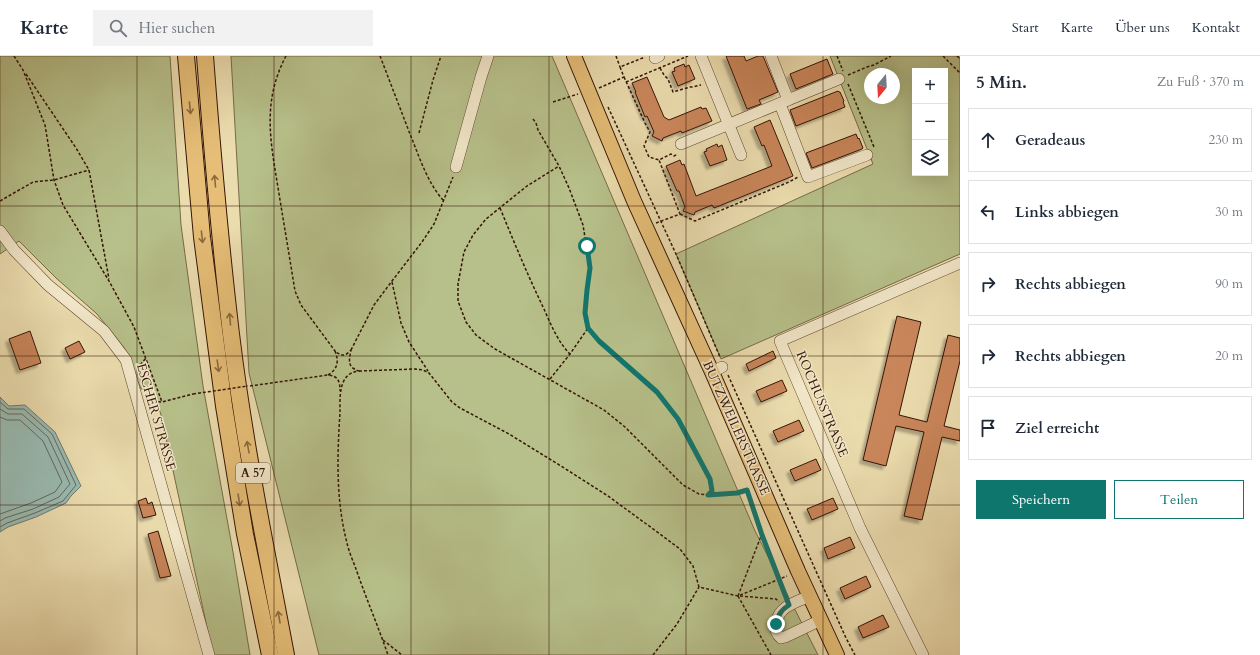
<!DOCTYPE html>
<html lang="de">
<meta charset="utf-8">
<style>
body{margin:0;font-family:Cardo,serif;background:#f2f2f3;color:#1f2937}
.controls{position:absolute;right:12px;top:12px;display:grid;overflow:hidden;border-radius:0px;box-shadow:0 4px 16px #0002}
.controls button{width:36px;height:36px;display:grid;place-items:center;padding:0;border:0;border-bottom:1px solid #e0e1e3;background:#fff;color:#1f2937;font:20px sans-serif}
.compass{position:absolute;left:864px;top:12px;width:36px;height:36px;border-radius:50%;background:#fff;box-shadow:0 4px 16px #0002;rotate:198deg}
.stop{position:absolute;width:12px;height:12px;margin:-9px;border:3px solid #0f766e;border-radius:50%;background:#fff}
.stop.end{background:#0f766e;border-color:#fff;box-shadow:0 1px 4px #0008}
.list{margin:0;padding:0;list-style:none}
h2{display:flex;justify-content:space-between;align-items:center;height:52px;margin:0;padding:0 16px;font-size:17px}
h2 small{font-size:13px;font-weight:400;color:#747a83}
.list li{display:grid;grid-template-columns:26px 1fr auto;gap:12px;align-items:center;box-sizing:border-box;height:64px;margin:0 8px 8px;padding:0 8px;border:1px solid #e0e1e3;border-radius:0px}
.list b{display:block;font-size:15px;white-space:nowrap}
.list em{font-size:13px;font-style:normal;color:#747a83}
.actions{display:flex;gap:8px;padding:12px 16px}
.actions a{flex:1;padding:9px 0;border:1px solid #0f766e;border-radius:0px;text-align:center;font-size:14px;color:#0f766e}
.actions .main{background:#0f766e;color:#fff}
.icon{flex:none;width:22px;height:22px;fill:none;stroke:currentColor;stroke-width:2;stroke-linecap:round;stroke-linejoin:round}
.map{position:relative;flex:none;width:960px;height:599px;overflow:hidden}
header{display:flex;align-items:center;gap:24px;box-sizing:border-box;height:56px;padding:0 20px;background:#fff;border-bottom:1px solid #e0e1e3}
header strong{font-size:19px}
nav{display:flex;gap:22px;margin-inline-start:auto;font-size:14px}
.search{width:280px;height:36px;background:#f2f2f3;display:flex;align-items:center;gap:10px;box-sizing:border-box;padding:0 14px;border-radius:0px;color:#747a83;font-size:15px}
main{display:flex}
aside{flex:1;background:#fff}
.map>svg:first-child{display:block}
</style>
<header>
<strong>Karte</strong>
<div class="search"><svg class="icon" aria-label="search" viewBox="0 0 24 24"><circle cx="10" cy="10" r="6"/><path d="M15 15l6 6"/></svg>Hier suchen</div>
<nav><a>Start</a><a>Karte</a><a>Über uns</a><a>Kontakt</a></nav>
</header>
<main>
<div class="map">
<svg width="960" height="599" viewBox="0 0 960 599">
<defs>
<filter id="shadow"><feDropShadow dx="-3.5" dy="3.5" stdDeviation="1" flood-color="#0004"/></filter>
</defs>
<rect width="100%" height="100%" fill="#ebdcae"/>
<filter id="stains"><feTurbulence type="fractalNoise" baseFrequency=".005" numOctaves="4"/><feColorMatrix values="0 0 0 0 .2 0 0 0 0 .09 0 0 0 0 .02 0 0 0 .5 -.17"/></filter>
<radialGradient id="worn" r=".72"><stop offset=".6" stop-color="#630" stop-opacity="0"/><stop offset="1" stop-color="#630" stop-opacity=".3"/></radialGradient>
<g fill="#b7c08a" stroke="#766a48" fill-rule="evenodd">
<polygon points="0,0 170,0 181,169 203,330 233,496 250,599 213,599 161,359 153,334 141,333 125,293 97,258 56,222 19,185 0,198"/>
<polygon points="231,0 552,0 755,475 818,599 319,599 249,317"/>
<path d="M830,0H956L960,3V198L721,303L676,198L873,108ZM915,15H945V117H915ZM870,18H894V42H870Z"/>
</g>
<polygon fill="#99bab1" stroke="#71786d" points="0,341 9,350 25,349 55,376 81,430 71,440 66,447 36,461 8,471 0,476"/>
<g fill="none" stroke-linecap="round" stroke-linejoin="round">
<g stroke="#67675c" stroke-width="1">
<polyline points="0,346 8,353 24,353 52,378 76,429 63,445 35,457 7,467 0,471"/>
<polyline points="0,353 8,358 22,358 48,381 70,428 59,441 33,453 5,462 0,465"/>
<polyline points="0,361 7,364 20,364 43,385 62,426 55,436 31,447 0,458"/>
</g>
</g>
<g fill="#c9865a" stroke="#351406" filter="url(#shadow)">
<polygon points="726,0 744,0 746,5 758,0 763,0 778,36 759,44 761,48 747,53"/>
<polygon points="827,3 833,18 796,33 790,18"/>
<polygon points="684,8 685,11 689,9 695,23 678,30 672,16 675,15 674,12"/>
<polygon points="647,21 664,61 669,64 701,51 702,53 706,52 712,65 682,77 681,75 663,82 662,85 652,80 654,76 647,60 645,61 635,36 636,36 632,27"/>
<polygon points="838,35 839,36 840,36 844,45 843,46 845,51 796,70 790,54"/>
<polygon points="770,64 793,120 714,152 712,149 695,156 694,159 683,155 685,151 679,135 677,135 666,110 680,104 682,109 684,108 696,140 772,110 764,89 762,90 754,71"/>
<polygon points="856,78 858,83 859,82 863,92 862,93 812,112 806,97"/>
<polygon points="717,88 718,91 722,89 727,104 710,110 704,96 707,95 706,93"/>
<polygon points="897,260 921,266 899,359 927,366 948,279 960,282 960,305 944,370 960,374 960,385 942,381 922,464 904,460 924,376 896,370 886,410 863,404"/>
<polygon points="30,275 41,307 20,314 9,283"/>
<polygon points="79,285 85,296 70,303 65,292"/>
<polygon points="773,295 776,302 749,315 746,308"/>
<polygon points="782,324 787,335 761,346 756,335"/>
<polygon points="799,364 804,375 778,386 773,375"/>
<polygon points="816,403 821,414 795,425 790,414"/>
<polygon points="146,442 148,448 152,446 156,459 143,462 138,445"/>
<polygon points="833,442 838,453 812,464 807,453"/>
<polygon points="158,475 171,520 160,522 148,478"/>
<polygon points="850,481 855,492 828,503 824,492"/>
<polygon points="866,520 871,531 845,543 840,532"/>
<polygon points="883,559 889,571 863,582 858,571"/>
</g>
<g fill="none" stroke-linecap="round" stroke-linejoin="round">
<g stroke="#624630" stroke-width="12">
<g id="minor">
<polyline points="701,0 741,99"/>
<polyline points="771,0 788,44"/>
<polyline points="655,2 659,0"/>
<polyline points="780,48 808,121 867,99"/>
<polyline points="681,88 839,23"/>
<polyline points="456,111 481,21 488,0"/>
<polyline points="0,175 14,194 48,229 104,275 126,304 209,599"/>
<polyline points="712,316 722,311"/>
<path d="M810,540C796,546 779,550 776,567C775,573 776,578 781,582L785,581L821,564"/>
<polyline points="923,599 860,472 780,285 960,207"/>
</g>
</g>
<g stroke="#351406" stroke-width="16">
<polyline id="major" points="574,0 634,145 712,316 798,515 837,599"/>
</g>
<g stroke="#351406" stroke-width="18">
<g id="highway">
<polyline points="186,0 202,181 224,350 245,478 270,599"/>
<path d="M205,0C212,93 220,186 231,278C244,386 266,493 286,599"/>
</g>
</g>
<g stroke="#351406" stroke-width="1.5" stroke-dasharray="3 2" stroke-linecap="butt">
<polyline points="14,0 23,14 45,69 54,124 63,149 109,225 134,271 162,346"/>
<path d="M286,0C260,49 272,92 280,144C285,174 290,204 295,235L301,249L335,295"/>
<path d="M380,0C390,26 400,52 410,78C419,100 427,126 443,144"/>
<polyline points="616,0 620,11"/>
<polyline points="837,0 843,15"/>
<polyline points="943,0 960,17"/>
<polyline points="957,0 960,2"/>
<polyline points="660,12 664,19 668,23 673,36 690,31 692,31 701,29"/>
<polyline points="26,18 76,92 89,114 109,223"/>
<polyline points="848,19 867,11 874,9 891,0"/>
<polyline points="624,21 645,67 650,76 644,90 649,101 659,104"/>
<polyline points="626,26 688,0"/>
<polyline points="848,28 874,91"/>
<polyline points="599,32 624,21 620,11 645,1"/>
<polyline points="553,46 578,38"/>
<polyline points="608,51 676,198 720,301"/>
<polyline points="533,63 536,67 538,74 559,110 569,132 583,169 590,213 587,234 585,257 588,272 599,285 657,336 678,363 710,423 712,435 708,439 699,438 683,429 625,371 604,354 495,293 476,279 466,266 458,245 458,228 464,196 473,179 486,163 527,130 559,110"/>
<polyline points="419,77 433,24 441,0"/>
<polyline points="0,145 33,126 54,124 89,114"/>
<path d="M500,152C514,186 528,220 544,253C551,269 558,286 570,298"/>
<polyline points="680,158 695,165 789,126 798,121"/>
<polyline points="656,167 680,158 659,104 671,98 674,100 678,98"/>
<polyline points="392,226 401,267 409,286 428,315"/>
<polyline points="351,294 374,249 392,225 422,186 434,168 453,121"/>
<polyline points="140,314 141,308 146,302"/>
<polyline points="359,315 415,313 423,314 429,317 452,346 460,352 509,378 561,410 608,440 660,478 680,493 693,510 699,531 738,540 787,520"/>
<path d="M328,319C338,313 339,305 335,295C341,300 345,301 351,294C349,305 347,311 359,315C338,317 340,341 340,357C337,401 336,445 347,487C349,496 353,505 356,513C366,542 378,570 388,599"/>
<polyline points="728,319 846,582 855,599"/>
<polyline points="550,323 570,298 588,272"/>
<path d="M250,330L328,319C338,320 340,325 340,335"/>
<polyline points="148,345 162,346 193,338"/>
<polyline points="709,439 737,437 747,434 762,479 786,540"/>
<polyline points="738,540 771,599"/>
<polyline points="738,540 761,480"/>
<polyline points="740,540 776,543 779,546"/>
<polyline points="383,584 402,599"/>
<polyline points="653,599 677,568 699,531"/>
</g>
<use href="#minor" stroke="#f2e8ca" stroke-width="11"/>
<use href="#major" stroke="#e6be77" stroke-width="14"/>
<use href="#highway" stroke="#e6be77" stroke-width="16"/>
<polyline stroke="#351406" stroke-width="1.5" stroke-dasharray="3 2" stroke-linecap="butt" points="193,338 248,330"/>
</g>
<defs><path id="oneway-shaft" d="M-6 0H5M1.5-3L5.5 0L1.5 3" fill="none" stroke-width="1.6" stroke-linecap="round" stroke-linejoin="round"/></defs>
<g stroke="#8e693e">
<use href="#oneway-shaft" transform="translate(190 52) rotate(84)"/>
<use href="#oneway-shaft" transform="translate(215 125) rotate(-95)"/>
<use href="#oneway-shaft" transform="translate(202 181) rotate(84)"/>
<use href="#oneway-shaft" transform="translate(230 263) rotate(-95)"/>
<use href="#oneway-shaft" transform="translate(218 310) rotate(82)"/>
<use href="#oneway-shaft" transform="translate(248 391) rotate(-100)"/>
<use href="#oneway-shaft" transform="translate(239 444) rotate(81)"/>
<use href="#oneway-shaft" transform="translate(279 561) rotate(-100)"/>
</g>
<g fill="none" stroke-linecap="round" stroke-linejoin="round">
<path stroke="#0f766e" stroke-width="5" d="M587,190L590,212L587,234L585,257L588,272L599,285L657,336L678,363L710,423L712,435L708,439L737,437L747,434L762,479L789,549C781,554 778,559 776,568"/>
</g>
<path fill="none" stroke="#351406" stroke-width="1" stroke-opacity="0.55" d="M137,0V599M274,0V599M411,0V599M549,0V599M686,0V599M823,0V599M0,150H960M0,300H960M0,449H960"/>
<g text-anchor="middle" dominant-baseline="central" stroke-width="3" stroke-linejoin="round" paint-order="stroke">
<rect fill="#f2e8ca" stroke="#6e5441" stroke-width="1" x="236" y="407" width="34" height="20" rx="3"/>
<g font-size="12" font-weight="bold" fill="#351406">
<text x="253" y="417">A 57</text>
</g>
<g font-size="13" fill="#351406" stroke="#f2e8ca">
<text transform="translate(822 348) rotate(67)">ROCHUSSTRASSE</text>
<text transform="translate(156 361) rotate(74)">ESCHER STRASSE</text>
<text transform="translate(736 372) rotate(66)">BUTZWEILERSTRASSE</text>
</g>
</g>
<rect width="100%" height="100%" filter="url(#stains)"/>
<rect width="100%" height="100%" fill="url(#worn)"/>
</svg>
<div class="controls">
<button>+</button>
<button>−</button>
<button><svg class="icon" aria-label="layers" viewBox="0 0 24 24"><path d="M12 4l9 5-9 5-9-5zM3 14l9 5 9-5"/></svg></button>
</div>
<svg class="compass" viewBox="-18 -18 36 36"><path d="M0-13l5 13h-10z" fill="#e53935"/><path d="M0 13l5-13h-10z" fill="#747a83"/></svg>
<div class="stop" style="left:587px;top:190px"></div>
<div class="stop end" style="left:776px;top:568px"></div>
</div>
<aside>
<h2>5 Min.<small>Zu Fuß · 370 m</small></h2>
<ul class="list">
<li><svg class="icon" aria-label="ahead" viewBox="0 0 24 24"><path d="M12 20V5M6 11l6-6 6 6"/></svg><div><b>Geradeaus</b></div><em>230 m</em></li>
<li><svg class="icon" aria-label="left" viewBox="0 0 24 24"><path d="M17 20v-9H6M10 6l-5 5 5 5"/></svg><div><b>Links abbiegen</b></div><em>30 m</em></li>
<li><svg class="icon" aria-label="right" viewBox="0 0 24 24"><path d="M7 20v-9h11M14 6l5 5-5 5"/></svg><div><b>Rechts abbiegen</b></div><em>90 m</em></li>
<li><svg class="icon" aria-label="right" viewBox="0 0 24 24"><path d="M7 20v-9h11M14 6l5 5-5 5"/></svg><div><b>Rechts abbiegen</b></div><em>20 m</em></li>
<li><svg class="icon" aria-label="arrive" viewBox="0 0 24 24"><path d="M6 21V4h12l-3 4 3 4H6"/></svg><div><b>Ziel erreicht</b></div></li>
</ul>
<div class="actions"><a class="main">Speichern</a><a>Teilen</a></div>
</aside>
</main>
